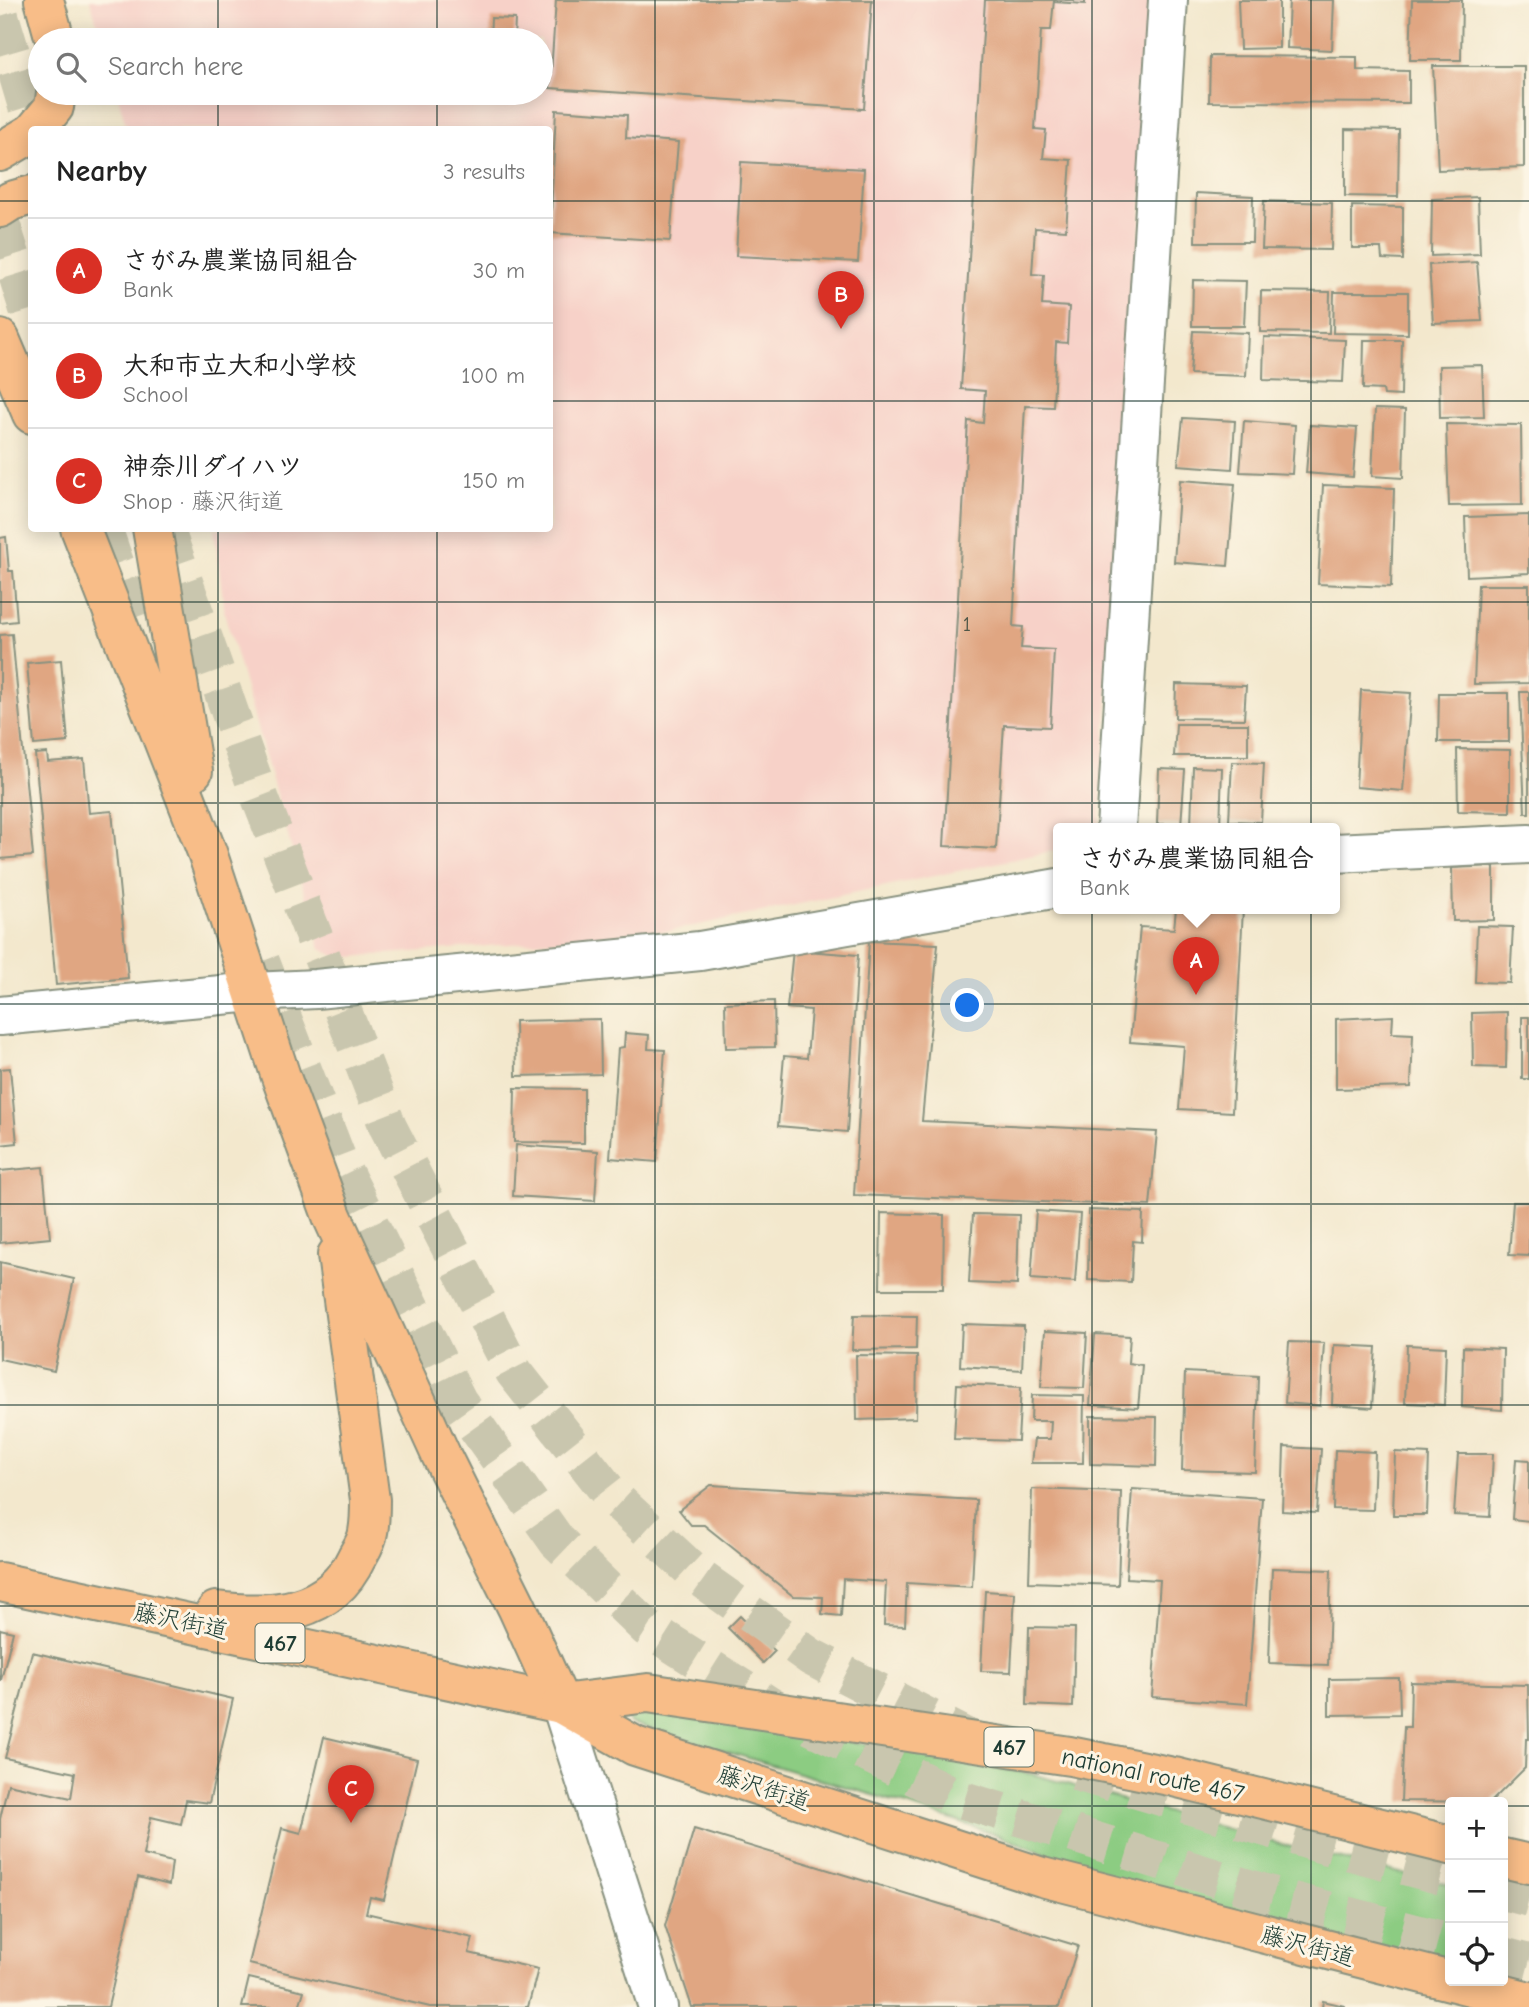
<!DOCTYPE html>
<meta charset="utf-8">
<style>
body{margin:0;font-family:"Comic Neue","Klee One",sans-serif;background:#f2f2f2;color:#222}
.controls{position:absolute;right:21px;bottom:21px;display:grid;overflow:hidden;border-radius:7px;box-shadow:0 4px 18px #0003}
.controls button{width:63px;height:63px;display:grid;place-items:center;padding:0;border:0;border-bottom:2px solid #e0e0e0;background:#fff;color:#222;font:35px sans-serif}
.you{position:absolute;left:968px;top:1006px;width:24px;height:24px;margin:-18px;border:5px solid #fff;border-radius:50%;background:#1a73e8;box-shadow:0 0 0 10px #1a73e833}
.badge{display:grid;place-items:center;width:46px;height:46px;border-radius:50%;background:#d93025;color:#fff;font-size:23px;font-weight:700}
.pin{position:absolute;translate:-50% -58px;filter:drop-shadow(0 2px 4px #0008)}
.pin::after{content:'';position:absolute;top:37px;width:24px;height:21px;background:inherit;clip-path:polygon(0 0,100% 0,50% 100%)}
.popup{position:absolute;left:1053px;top:823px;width:287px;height:91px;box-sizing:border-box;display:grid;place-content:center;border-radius:7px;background:#fff;filter:drop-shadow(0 2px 5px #0005);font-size:23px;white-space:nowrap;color:#767676}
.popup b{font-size:26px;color:#222}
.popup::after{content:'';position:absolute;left:50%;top:100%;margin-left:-14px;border:14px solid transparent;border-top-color:#fff}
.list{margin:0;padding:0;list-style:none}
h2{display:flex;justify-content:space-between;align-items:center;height:91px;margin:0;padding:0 28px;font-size:30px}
h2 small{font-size:23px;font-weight:400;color:#767676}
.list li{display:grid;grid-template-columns:46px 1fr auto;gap:21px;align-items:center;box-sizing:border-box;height:105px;padding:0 28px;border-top:2px solid #e0e0e0}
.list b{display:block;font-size:26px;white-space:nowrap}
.list p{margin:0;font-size:23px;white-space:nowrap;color:#767676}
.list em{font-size:23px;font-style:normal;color:#767676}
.icon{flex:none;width:38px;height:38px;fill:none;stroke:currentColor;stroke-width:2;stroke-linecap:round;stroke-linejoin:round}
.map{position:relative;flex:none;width:1529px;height:2007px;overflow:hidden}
.search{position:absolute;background:#fff;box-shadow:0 4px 18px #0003;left:28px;top:28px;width:525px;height:77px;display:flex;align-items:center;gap:18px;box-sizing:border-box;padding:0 24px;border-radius:38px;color:#767676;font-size:26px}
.panel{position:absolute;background:#fff;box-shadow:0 4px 18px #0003;left:28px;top:126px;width:525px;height:406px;border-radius:7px}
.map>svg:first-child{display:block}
</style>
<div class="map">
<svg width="1529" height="2007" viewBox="0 0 1529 2007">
<rect width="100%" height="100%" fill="#fcf5e5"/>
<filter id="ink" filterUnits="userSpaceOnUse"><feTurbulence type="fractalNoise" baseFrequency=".0143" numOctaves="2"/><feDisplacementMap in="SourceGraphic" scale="14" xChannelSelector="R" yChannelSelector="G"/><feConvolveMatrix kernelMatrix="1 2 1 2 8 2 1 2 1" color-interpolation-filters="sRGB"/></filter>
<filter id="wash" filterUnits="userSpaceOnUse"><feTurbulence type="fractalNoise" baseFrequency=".00686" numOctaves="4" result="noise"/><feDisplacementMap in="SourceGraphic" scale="28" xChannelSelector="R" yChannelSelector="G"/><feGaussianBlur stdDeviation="1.57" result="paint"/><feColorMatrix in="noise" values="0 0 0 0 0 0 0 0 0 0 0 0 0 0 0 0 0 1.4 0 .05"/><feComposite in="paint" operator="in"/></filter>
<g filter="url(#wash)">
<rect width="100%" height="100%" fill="#f3e8cd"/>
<polygon fill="#f7d1c8" points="90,0 1155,0 1099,829 1058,829 1058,850 670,931 338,958 320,948 225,615 214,529 550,528 550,130 127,129 117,93 541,93 541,40 102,40"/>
<polygon fill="#8ccc82" stroke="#56845b" stroke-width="2" points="634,1708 874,1745 1032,1774 1284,1845 1450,1885 1450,1949 1446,1969 1128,1885 995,1834 910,1806 630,1723 627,1719"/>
<g id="blocks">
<g fill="#e0a682">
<polygon points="556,0 872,0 864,109 550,88"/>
<polygon points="985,0 1054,0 1051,30 1041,30 1035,129 1046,130 1043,158 1071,160 1066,230 1035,228 1032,274 1044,275 1042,305 1069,307 1067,343 1056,342 1053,407 1025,406 1013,626 1023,627 1021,648 1054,650 1050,727 1004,725 996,849 944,846 968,421 983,423 985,391 961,389"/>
<polygon points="1054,0 1085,0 1085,4 1054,2"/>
<polygon points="1238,0 1279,0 1279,48 1240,49"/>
<polygon points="1289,0 1334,0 1332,50 1287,48"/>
<polygon points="1412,0 1462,0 1461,60 1410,60"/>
<polygon points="491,18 515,19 514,40 490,40"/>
<polygon points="1210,56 1357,57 1357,70 1409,71 1409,103 1209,102"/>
<polygon points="1433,66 1524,66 1524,167 1438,170"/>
<polygon points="556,110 627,115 626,138 678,142 670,241 550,233"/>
<polygon points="1345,129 1399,130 1398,197 1345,196"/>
<polygon points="741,162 864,169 858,262 736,256"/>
<polygon points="1196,193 1253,196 1252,242 1195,242"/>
<polygon points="1478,197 1480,254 1431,256 1432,199"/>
<polygon points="1264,201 1332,203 1331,250 1262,249"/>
<polygon points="1352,206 1403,207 1403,260 1382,259 1381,248 1352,248"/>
<polygon points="1477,262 1482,321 1433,323 1429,265"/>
<polygon points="1193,280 1246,281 1244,326 1192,326"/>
<polygon points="1261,291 1330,292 1329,333 1260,332"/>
<polygon points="1334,292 1408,292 1408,334 1333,333"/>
<polygon points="1193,331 1248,333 1246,376 1190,374"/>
<polygon points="1264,337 1345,340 1343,382 1263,380"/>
<polygon points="1364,340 1402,340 1401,396 1384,395 1383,390 1363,389"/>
<polygon points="1482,365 1484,417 1440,418 1439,366"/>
<polygon points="1375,409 1405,410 1403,478 1372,476"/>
<polygon points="1183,418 1235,421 1232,469 1178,465"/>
<polygon points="1244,421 1295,425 1292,474 1240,472"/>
<polygon points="1446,424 1521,425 1522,505 1449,506"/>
<polygon points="1310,425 1357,428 1353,477 1306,473"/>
<polygon points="1180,480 1235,484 1228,566 1174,562"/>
<polygon points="1323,485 1394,488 1391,587 1318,584"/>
<polygon points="1529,515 1529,573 1467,576 1465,517"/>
<polygon points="6,537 9,571 13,571 17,621 0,623 0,538"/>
<polygon points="1478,585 1529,585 1529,683 1474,684"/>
<polygon points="12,634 33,856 0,859 0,635"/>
<polygon points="61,660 68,742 34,745 27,663"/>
<polygon points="1176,684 1246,686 1244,719 1175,718"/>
<polygon points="1361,690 1411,693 1403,791 1356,787"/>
<polygon points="1520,692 1529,692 1529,813 1525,813"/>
<polygon points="1439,693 1509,693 1509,742 1438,742"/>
<polygon points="1176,724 1248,724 1248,756 1174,756"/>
<polygon points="1457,749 1510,750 1510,812 1458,811"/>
<polygon points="47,753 48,762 84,759 89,813 112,811 128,978 56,985 35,754"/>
<polygon points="1232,762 1264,763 1261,822 1229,821"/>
<polygon points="1193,767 1222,768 1220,827 1191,827"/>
<polygon points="1159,769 1185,770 1181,825 1157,824"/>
<polygon points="1494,866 1494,920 1453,921 1452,868"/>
<polygon points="1176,909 1243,909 1232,1112 1179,1109 1184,1046 1130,1042 1140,927 1174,929"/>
<polygon points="1477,926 1513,927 1510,983 1475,982"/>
<polygon points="869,941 938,944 922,1121 1157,1132 1150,1206 854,1195"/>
<polygon points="793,950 858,955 847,1132 778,1126 784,1056 807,1058 811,1010 787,1008"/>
<polygon points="774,1001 775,1047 726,1048 725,1003"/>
<polygon points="1507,1012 1506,1068 1473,1067 1472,1013"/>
<polygon points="1393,1016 1392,1033 1413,1034 1411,1087 1336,1089 1336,1019"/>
<rect x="1522" y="1017" width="7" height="62"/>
<polygon points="600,1019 601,1074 516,1076 515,1021"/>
<polygon points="625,1033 649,1035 648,1049 665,1050 657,1162 610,1158 618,1048 624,1047"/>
<polygon points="10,1068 17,1143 0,1145 0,1069"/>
<polygon points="515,1088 584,1089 584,1143 514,1142"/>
<polygon points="516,1145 598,1151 595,1201 513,1196"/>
<polygon points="43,1167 50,1238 0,1243 0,1171"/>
<polygon points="1513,1202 1529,1202 1529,1256 1509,1255"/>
<polygon points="1089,1210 1143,1212 1142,1242 1133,1241 1131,1282 1088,1280"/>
<polygon points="1036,1211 1080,1214 1075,1282 1031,1279"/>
<polygon points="881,1213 944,1215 943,1289 880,1289"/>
<polygon points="973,1214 1019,1215 1017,1285 969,1283"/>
<polygon points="0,1262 74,1279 54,1371 0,1359"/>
<polygon points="854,1315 917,1316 916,1349 852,1350"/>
<polygon points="962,1324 1024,1326 1022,1370 960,1366"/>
<polygon points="1045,1331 1087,1333 1084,1388 1041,1387"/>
<polygon points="1095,1334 1130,1336 1128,1363 1142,1365 1138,1408 1090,1405"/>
<polygon points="1289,1342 1324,1343 1320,1406 1285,1403"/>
<polygon points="1334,1345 1376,1347 1372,1408 1332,1405"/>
<polygon points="1407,1345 1446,1347 1444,1405 1405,1403"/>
<polygon points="1463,1347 1503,1349 1502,1410 1462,1407"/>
<polygon points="856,1355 917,1356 916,1418 857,1420"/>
<polygon points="1185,1372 1258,1376 1255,1472 1182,1470"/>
<polygon points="957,1384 1021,1387 1018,1441 954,1439"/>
<polygon points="1032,1395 1084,1396 1083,1463 1031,1463 1034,1439 1050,1439 1051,1421 1031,1421"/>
<polygon points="1090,1416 1157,1417 1156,1466 1090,1464"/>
<polygon points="1284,1447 1321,1449 1317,1513 1282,1511"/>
<polygon points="1335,1450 1375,1452 1373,1510 1333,1509"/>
<polygon points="1395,1452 1429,1454 1427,1515 1393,1515"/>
<polygon points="1458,1454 1493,1454 1490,1517 1454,1515"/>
<polygon points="1516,1459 1529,1460 1529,1521 1512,1519"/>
<polygon points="711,1485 976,1500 972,1587 907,1583 905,1626 884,1625 886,1582 843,1579 841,1616 822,1614 823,1597 793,1596 704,1525 691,1525 679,1510"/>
<polygon points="1032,1489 1121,1492 1118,1585 1029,1582"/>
<polygon points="1132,1489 1262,1498 1247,1704 1152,1697 1160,1580 1126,1578"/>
<polygon points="1272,1568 1331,1570 1328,1665 1269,1663"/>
<polygon points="985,1591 1015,1593 1011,1672 981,1671"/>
<polygon points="740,1616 775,1651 763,1663 728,1628"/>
<polygon points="1029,1627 1075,1628 1073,1707 1027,1705"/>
<polygon points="0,1629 13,1632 1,1680 0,1680"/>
<polygon points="32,1652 233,1699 209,1803 186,1800 181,1824 151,1817 143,1855 172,1862 169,1885 138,1877 108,2007 0,2007 0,1819 8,1784 71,1798 75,1773 5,1758"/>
<polygon points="1399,1678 1400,1714 1329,1715 1329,1679"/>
<polygon points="1411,1682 1528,1685 1529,1739 1526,1739 1525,1768 1491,1802 1401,1801 1404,1727 1410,1727"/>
<polygon points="324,1737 417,1759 384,1900 370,1897 366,1913 473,1938 469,1953 538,1969 528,2007 430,2007 249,1964 282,1828 301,1833"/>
<polygon points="694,1829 1078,1946 1059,2007 692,2007 665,1926"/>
<polygon points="249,1978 304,1991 299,2007 242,2007"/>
<polygon points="1323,2001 1345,2006 1345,2007 1322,2007"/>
</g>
</g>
</g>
<g filter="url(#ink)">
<use href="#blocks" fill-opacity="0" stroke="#899280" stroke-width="2"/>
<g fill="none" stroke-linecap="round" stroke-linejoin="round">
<g stroke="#c9c6ae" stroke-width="38" stroke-dasharray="38 19" stroke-linecap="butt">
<polyline points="0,16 34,130"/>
<polyline points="0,220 32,322"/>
<polyline points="103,528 137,626"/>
<polyline points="165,528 259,795 388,1127 514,1372 611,1495 700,1578 811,1657 969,1738"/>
<polyline points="261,962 338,1160 458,1401 557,1541 647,1628 772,1707 960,1799 1281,1898 1450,1942"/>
<polyline points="1076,1772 1320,1844 1450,1878"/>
<polyline points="1503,1891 1529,1898"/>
<polyline points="1503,1956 1529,1963"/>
</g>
<g stroke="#899280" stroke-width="42">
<g id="street">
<polyline points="1116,829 1168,0"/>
<polyline points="1334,853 1529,844"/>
<polyline points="0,1016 253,992 316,989 700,951 1058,888"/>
<polyline points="561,1704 658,2007"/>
</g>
</g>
<g stroke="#899280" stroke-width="42">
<g id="highway">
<polyline points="44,0 55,40"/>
<polyline points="35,130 54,107 56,93"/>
<polyline points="0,152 32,133"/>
<polyline points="0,208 11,201 32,195"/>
<polyline points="0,339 32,414"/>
<polyline points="80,528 207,852 281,1077 332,1216 441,1455 517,1607 561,1704"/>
<polyline points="152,528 193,771"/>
<polyline points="0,1582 561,1704 635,1746 1042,1877 1529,2001"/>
<path d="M216,1611C272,1618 330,1615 357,1557C361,1550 367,1541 368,1532C370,1522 370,1510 370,1500L337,1255"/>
<polyline points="561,1704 648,1693 1070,1756 1174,1777 1450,1845"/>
<polyline points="1503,1858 1529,1864"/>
</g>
</g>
<use href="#street" stroke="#fff" stroke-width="38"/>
<use href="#highway" stroke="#f8bd88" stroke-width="38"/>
</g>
</g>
<path fill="none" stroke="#1f3d34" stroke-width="2" stroke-opacity="0.55" d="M218,0V40M437,0V40M655,0V2007M874,0V2007M1092,0V2007M1311,0V2007M218,93V130M437,93V130M0,201H32M550,201H1529M0,401H32M550,401H1529M218,528V2007M437,528V2007M0,602H1529M0,803H1529M0,1004H1529M0,1204H1529M0,1405H1529M0,1606H1529M0,1806H1450M1503,1806H1529"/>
<g text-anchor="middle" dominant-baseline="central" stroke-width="6" stroke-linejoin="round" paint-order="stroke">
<g font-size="21" fill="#4f5748">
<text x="967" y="624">1</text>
</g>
<g fill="#fcf5e5" stroke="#617469" stroke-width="2">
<rect x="255.5" y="1623.5" width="49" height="39" rx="5"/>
<rect x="984.5" y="1727.5" width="49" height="39" rx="5"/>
</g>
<g font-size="23" font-weight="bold" fill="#1f3d34">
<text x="280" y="1643">467</text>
<text x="1009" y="1747">467</text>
</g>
<g font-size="24" fill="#1f3d34" stroke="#fcf5e5">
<text transform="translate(181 1621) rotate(12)">藤沢街道</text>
<text transform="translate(1153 1775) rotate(12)">national route 467</text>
<text transform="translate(764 1788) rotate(18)">藤沢街道</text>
<text transform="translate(1308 1946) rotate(15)">藤沢街道</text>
</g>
</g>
</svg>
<div class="controls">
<button>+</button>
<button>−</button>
<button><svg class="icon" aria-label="locate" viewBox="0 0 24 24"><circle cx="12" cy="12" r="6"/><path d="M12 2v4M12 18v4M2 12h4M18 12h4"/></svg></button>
</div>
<div class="you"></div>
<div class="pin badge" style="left:1196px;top:995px">A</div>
<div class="popup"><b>さがみ農業協同組合</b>Bank</div>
<div class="pin badge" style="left:841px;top:329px">B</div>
<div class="pin badge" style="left:351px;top:1823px">C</div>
<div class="search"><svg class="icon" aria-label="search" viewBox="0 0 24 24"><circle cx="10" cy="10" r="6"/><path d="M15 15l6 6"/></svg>Search here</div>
<section class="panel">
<h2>Nearby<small>3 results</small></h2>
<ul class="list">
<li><span class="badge">A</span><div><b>さがみ農業協同組合</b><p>Bank</p></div><em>30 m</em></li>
<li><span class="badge">B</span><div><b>大和市立大和小学校</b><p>School</p></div><em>100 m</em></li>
<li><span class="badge">C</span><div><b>神奈川ダイハツ</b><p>Shop · 藤沢街道</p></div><em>150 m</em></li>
</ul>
</section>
</div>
